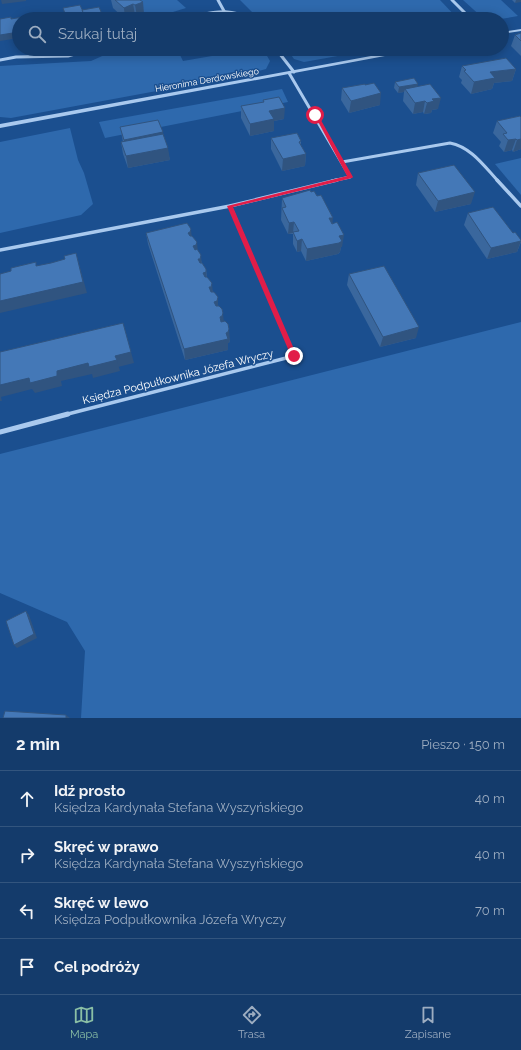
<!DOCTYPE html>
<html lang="pl">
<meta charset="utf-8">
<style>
body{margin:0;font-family:Raleway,sans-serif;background:#214673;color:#f1f3f6}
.stop{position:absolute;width:12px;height:12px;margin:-9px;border:3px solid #e11d48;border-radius:50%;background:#fff}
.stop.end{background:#e11d48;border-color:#fff;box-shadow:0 1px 4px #0008}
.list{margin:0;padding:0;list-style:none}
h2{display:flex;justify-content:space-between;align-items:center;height:52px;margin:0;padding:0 16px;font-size:17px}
h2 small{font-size:13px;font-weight:400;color:#9dadc1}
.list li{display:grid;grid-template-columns:26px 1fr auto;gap:12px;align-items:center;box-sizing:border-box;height:56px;padding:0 16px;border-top:1px solid #33557e}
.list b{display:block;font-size:15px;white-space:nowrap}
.list p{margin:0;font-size:13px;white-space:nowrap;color:#9dadc1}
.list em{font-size:13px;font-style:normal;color:#9dadc1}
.icon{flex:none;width:22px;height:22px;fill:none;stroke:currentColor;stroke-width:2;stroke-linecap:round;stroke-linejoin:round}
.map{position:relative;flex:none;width:521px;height:718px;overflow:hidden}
.search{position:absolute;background:#143b6b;box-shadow:0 2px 10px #0003;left:12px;right:12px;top:12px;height:44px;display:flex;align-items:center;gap:10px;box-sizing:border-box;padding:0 14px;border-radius:22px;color:#9dadc1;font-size:15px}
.sheet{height:276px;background:#143b6b}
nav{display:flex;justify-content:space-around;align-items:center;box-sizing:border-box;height:56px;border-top:1px solid #33557e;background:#143b6b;font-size:11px;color:#9dadc1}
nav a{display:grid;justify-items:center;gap:2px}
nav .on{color:#8abfa5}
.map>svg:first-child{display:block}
</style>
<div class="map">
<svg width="521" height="718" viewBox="0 0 521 718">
<rect width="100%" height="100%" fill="#1b4f8f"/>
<g fill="#2e69ad">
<polygon points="129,0 177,0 186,8 150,19"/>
<polygon points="240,0 440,0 458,19 259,19"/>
<polygon points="463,0 501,0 518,16 501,19 484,19"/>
<polygon points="118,49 174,49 180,55 183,61 235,52 233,49 263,49 270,61 266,69 243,75 11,118 0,117 0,66 91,61"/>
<polygon points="287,49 377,49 304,62 294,59"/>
<polygon points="282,89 288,102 105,138 99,122"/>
<polygon points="70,128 78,160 84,173 93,204 81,215 0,233 0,142"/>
<polygon points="521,158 521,195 495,164"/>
<polygon points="521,322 521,718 81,718 85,651 67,622 0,593 0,454"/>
</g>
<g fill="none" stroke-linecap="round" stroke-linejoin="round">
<g stroke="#a9c9ee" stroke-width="3">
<polyline points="218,0 224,11"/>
<polyline points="452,0 471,19"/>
<path d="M201,15C217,11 234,9 248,19"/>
<polyline points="186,19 195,17"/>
<polyline points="276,49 294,72"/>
<polyline points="0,60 16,57 68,56 92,49"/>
<polyline points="289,73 350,177 332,181"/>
<path d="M342,162L450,143C471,147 484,166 498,181"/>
</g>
<g stroke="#a9c9ee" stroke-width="3.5">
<polyline points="497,180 521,206"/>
<polyline points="0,250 230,206 337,180"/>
<polyline points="64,415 294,356 230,206"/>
</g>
<polyline stroke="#a9c9ee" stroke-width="5" points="0,432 68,414"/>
<g fill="#a9c9ee" fill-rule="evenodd">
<polygon points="521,29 521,31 502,34 502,32"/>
<polygon points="409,49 419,49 417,50 0,128 0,124"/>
</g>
</g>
<g fill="#3a679d">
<polygon points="111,0 140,0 144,14 137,16 135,15 127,19 125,19 113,8"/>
<polygon points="512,0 521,0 515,3"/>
<polygon points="521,33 521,56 511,46 515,35"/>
<polygon points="462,66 516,69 512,81 494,83 492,89 471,94 461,83 462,80 459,77"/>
<polygon points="395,82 417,87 438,109 432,110 431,113 424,114 423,112 413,114 403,101 404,92 398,93 394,88"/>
<polygon points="342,88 380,105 349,113 341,100"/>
<polygon points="263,100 284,119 274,121 274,131 250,136 241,118 241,106 263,102"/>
<polygon points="520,116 521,149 513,152 512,150 504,152 499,146 501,142 493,133 497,121"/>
<polygon points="120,127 164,137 170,160 128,168 123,154 121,142 123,142"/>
<polygon points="271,138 301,141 301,146 306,154 305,166 282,171 271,149"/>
<polygon points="418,173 471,204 435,212 416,185"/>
<polygon points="282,198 333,223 342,247 341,247 340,252 338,254 306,261 301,251 297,252 293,244 293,234 288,234 281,220"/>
<polygon points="468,213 521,240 521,242 517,252 487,259 464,225"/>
<polygon points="146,233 192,236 202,263 206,269 207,277 213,292 218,297 218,306 230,340 229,343 228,343 228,350 185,360 148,244"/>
<polygon points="349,274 416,338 380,347 347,285"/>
</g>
<g fill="#305480">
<polygon points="1,0 26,0 26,1 2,4"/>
<polygon points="516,0 521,0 521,2 515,3"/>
<polygon points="143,2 144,14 137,16 135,5"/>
<polygon points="133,4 135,15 127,19 125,19 124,8"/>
<polygon points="19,32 19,38 0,41 0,35"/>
<polygon points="516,69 512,81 494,83 492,89 471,94 474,82 490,72"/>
<polygon points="418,84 417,90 405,89 404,92 398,93 399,87"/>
<polygon points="381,93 380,105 349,113 351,101"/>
<polygon points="441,98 438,109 432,110 431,113 424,114 427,103 432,99"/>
<polygon points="425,101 423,112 413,114 415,103"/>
<polygon points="285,108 284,119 274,121 274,131 250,136 250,124 269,111"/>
<polygon points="163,132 165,144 126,151 124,140"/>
<polygon points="516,139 512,150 504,152 508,140"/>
<polygon points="521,139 521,149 513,152 517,140"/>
<polygon points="168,148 170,160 128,168 126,156"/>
<polygon points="306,154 305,166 282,171 283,159"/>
<polygon points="475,192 471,204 435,212 438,201"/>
<polygon points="329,218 333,218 332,229"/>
<polygon points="294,222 293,233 288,234 289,223"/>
<polygon points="191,229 192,240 192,243 188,233"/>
<polygon points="344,235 342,247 341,247 340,252 338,254 306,261 307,249 339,236"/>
<polygon points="302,239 301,251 297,252 297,241"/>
<polygon points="521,241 517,252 487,259 491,248"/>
<polygon points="197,242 198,253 197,256 193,246"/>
<polygon points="76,253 87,293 0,313 0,301"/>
<polygon points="201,255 202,266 199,271 198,259"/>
<polygon points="206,269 207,280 207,283 203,273"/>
<polygon points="212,283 213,294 212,298 209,287"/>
<polygon points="218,297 218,309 215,313 214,302"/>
<polygon points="223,313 224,324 223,327 220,317"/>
<polygon points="419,327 416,338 380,347 383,337"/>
<polygon points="229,329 230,340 229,343 228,343 228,350 185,360 184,349 226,333"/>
<polygon points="131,352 134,363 118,367 115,356"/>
<polygon points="117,360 120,371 93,378 92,374 61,381 62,386 35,393 32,389 1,397 2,401 0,401 0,385 88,363"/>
<polygon points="26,611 29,615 37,638 17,648 14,645"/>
<polygon points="66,715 70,718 66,718"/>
</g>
<g fill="#4478b7" stroke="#305480">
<polygon points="115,0 140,0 143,2 135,5 133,4 124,8"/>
<polygon points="80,5 86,18 80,19 67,19 63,8"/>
<polygon points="99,7 104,19 86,19 82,10"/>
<polygon points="205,12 214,19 187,19"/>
<polygon points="29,16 30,18 47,16 48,19 19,19 19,32 0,35 0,19 11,17 11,19"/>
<polygon points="66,17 66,19 54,19"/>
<polygon points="521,33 521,41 515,35"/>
<polygon points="506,58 516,69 490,72 495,78 474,82 464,71 466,70 462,66"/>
<polygon points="414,78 418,84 399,87 395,82"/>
<polygon points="374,83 381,93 351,101 342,88 365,84 365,85"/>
<polygon points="430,84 441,98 432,99 434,101 427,103 425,101 415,103 405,89"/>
<polygon points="279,97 285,108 269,111 274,119 250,124 241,106 264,102 263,100"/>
<polygon points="520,116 521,117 521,139 517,140 516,139 508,140 503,134 507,133 497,121"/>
<polygon points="158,120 163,132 124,140 120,127"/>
<polygon points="297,133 301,141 299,142 306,154 283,159 271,138"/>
<polygon points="163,134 168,148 126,156 121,142"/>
<polygon points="454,165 475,192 438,201 418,173"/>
<polygon points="310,190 311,192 314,191 317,196 321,195 333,218 329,218 332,224 337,222 344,235 339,236 342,241 339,243 307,249 302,239 297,241 293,232 299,231 294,222 289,223 282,208 286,207 282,198"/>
<polygon points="493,207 513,233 515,232 521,240 521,241 491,248 468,213"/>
<polygon points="187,223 191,229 190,232 188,233 190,236 192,236 197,242 196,245 193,246 195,250 197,249 201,255 200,259 198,259 200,263 202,263 206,269 206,272 203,273 205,277 207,277 212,283 211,287 209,287 211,292 214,292 218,297 217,301 214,302 216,306 219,306 222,309 223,313 222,316 220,317 221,322 225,321 228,324 229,329 228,332 226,333 228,339 184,349 146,233"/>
<polygon points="76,253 83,282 0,301 0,274 11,271 11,268 36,262 36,266 51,263 65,259 64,256"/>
<polygon points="384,266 419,327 383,337 349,274"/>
<polygon points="123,323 131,352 115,356 117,360 89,367 88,363 57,371 57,376 30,383 29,378 0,385 0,352"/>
<polygon points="26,611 34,634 14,645 6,621"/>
<polygon points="5,711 66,715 66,718 3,718"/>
</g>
<polygon fill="#e11d48" points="314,114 318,115 353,177 352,178 233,207 297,356 294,359 291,356 227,206 347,176"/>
<g text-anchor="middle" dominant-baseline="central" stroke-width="3" stroke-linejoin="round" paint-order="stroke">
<g font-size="9" fill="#fff" stroke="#1b4f8f">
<text transform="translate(207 80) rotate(-10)">Hieronima Derdowskiego</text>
</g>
<g font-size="11" fill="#fff" stroke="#1b4f8f">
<text transform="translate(178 377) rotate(-14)">Księdza Podpułkownika Józefa Wryczy</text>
</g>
</g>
</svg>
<div class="stop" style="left:315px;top:115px"></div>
<div class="stop end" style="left:294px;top:356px"></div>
<div class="search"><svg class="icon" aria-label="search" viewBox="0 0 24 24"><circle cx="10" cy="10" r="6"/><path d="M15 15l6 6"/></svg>Szukaj tutaj</div>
</div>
<section class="sheet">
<h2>2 min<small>Pieszo · 150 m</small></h2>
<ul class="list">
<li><svg class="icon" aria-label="ahead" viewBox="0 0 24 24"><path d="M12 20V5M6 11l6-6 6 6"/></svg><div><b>Idź prosto</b><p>Księdza Kardynała Stefana Wyszyńskiego</p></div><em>40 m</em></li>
<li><svg class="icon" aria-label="right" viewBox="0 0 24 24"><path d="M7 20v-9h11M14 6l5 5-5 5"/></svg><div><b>Skręć w prawo</b><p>Księdza Kardynała Stefana Wyszyńskiego</p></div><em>40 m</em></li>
<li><svg class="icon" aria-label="left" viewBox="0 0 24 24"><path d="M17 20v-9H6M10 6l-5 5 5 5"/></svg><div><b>Skręć w lewo</b><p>Księdza Podpułkownika Józefa Wryczy</p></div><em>70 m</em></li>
<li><svg class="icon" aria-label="arrive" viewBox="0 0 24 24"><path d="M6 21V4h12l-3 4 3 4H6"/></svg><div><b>Cel podróży</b></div></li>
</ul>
</section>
<nav>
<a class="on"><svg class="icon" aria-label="map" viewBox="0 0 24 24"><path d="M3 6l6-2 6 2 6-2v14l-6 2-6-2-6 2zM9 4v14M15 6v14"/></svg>Mapa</a>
<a><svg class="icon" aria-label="directions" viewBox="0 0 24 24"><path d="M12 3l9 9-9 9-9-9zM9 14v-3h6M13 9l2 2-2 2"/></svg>Trasa</a>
<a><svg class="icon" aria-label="saved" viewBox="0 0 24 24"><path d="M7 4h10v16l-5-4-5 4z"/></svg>Zapisane</a>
</nav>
